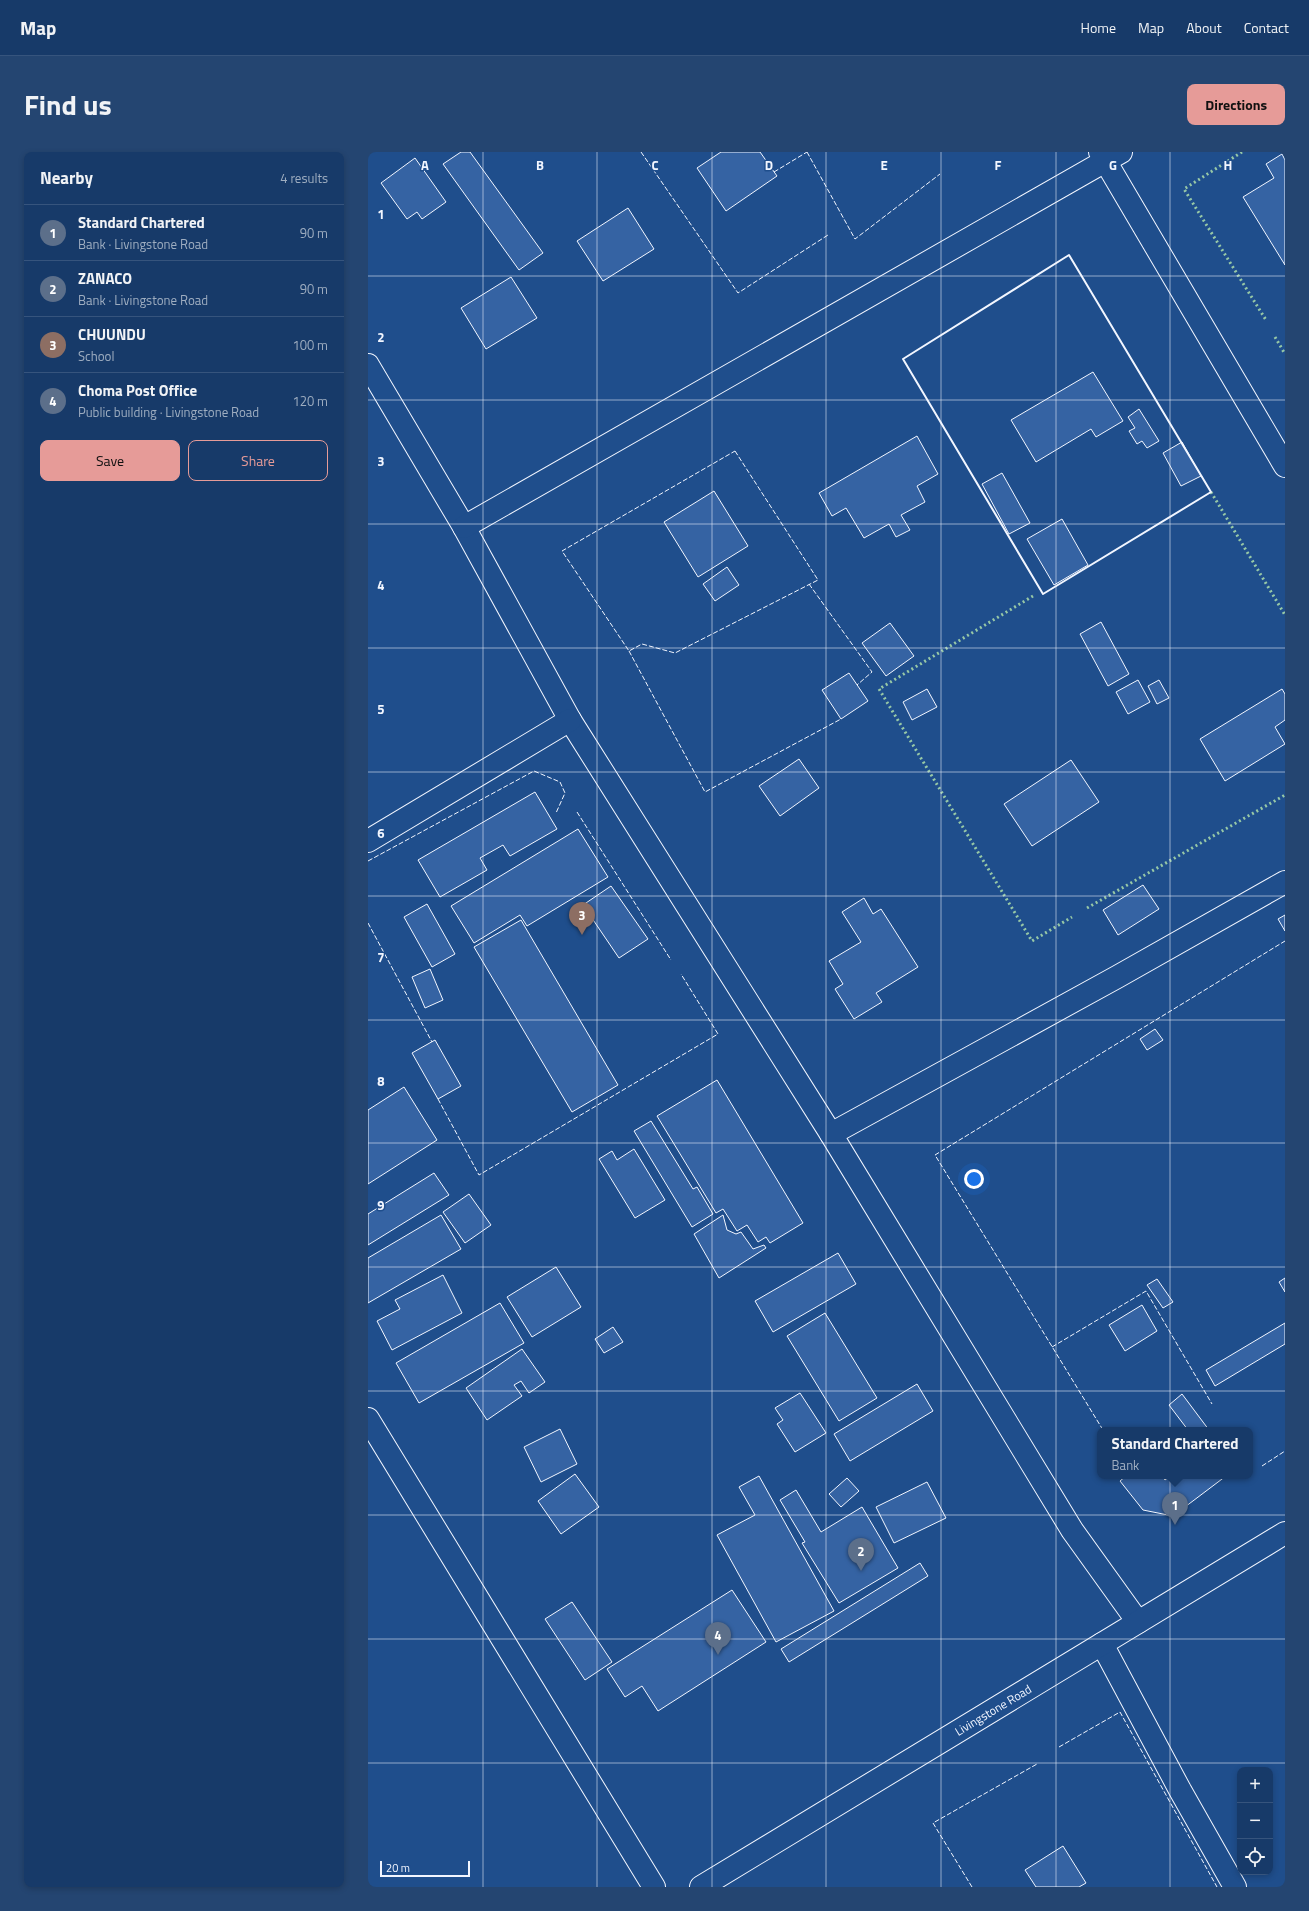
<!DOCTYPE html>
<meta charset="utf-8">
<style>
body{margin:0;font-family:"Titillium Web",sans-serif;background:#244571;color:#f1f3f6}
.controls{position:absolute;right:12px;bottom:12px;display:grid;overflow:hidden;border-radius:8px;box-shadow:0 2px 6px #0003}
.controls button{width:36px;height:36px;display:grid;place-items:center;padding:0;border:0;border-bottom:1px solid #36547d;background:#173a69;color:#f1f3f6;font:20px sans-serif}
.scale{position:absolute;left:12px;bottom:10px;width:90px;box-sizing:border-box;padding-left:4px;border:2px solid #f2f6ff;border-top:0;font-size:11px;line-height:14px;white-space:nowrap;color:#f2f6ff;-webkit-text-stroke:3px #1f4e8c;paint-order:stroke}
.you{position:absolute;left:606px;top:1027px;width:14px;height:14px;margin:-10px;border:3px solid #fff;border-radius:50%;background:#1a73e8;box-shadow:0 0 0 6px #1a73e833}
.badge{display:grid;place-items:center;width:26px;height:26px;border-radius:50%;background:#e69b98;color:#fff;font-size:13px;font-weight:700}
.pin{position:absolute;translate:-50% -33px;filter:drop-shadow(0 1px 2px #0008)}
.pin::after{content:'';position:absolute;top:21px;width:14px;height:12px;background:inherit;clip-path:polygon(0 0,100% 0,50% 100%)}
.popup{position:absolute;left:729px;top:1275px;width:156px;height:52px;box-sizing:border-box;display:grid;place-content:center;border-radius:8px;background:#173a69;filter:drop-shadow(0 1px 3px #0005);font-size:13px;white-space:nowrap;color:#9eadc0}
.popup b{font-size:15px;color:#f1f3f6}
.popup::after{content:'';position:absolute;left:50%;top:100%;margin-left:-8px;border:8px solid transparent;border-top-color:#173a69}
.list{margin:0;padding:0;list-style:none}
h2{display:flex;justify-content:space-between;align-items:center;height:52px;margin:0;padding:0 16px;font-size:17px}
h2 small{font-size:13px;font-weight:400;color:#9eadc0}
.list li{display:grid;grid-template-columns:26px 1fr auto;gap:12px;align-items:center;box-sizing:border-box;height:56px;padding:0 16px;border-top:1px solid #36547d}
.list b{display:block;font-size:15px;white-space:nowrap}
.list p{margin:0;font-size:13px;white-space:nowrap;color:#9eadc0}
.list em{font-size:13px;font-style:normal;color:#9eadc0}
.actions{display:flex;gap:8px;padding:12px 16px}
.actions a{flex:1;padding:9px 0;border:1px solid #e69b98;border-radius:8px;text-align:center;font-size:14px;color:#e69b98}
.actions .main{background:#e69b98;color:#111}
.icon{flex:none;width:22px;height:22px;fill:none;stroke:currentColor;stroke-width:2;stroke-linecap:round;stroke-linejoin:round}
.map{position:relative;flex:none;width:917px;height:1735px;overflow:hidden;border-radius:8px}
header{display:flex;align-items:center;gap:24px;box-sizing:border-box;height:56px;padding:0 20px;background:#173a69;border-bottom:1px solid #36547d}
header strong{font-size:19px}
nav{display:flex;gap:22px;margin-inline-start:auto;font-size:14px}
.intro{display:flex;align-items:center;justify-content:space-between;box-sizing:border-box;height:96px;padding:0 24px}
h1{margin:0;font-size:28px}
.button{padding:10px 18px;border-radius:8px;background:#e69b98;color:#111;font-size:14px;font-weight:700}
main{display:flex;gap:24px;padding:0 24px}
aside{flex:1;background:#173a69;border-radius:8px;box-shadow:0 2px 6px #0003}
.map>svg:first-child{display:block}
</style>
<header>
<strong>Map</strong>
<nav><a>Home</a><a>Map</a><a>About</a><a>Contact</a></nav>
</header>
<div class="intro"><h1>Find us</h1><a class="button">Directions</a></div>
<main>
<aside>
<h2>Nearby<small>4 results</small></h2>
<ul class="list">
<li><span class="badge" style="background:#5c6f8a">1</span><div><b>Standard Chartered</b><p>Bank · Livingstone Road</p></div><em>90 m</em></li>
<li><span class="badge" style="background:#5c6f8a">2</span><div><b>ZANACO</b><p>Bank · Livingstone Road</p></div><em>90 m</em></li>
<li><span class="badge" style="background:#8d6e63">3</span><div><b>CHUUNDU</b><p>School</p></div><em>100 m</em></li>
<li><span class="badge" style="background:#5c6f8a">4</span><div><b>Choma Post Office</b><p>Public building · Livingstone Road</p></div><em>120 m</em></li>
</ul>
<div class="actions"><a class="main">Save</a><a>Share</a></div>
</aside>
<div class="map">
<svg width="917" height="1735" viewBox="0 0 917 1735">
<rect width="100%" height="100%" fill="#1f4e8c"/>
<g fill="#3563a3" stroke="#f2f6ff">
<polygon points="93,0 102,0 175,101 151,118 75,12"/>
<polygon points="353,0 392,0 409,24 358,59 329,16"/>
<polygon points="914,2 917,8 917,113 875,45 906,26 898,12"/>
<polygon points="47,6 78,50 54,67 49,60 39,67 13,31"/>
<polygon points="260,56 286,97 235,129 209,89"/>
<polygon points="143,125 169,166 118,197 93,156"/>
<polygon points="725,220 755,269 728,285 723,277 668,310 643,268"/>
<polygon points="771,257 791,289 779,296 774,289 769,292 761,279 767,276 760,265"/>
<polygon points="549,284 570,322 549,334 557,350 533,363 542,378 528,385 521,372 496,386 478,356 464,364 451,341"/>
<polygon points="814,290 833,324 813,334 795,301"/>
<polygon points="634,321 662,371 641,382 614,332"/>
<polygon points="346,339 380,394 330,425 296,370"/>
<polygon points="694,367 720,413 686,433 659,387"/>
<polygon points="359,415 371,433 347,449 335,432"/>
<polygon points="733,470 761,522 740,534 712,482"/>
<polygon points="522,471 546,504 518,524 494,491"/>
<polygon points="481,521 500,549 473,567 454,538"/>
<polygon points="770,528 782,550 760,562 748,540"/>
<polygon points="791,528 801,546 789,552 780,534"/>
<polygon points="559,537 569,555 544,568 535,550"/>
<polygon points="914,537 917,542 917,568 907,575 917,592 857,629 832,587"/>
<polygon points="431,607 451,636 412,664 391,634"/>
<polygon points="703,608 731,650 664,694 636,652"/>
<polygon points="167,640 189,677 142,704 135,693 112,706 119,718 72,745 50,708"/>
<polygon points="210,677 240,725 159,774 152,763 106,791 83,754"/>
<polygon points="775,733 791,757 750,783 735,758"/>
<polygon points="243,734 280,787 251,806 215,753"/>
<polygon points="496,746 505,762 513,757 550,815 508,841 514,850 486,867 467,837 475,832 461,809 493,790 474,760"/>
<polygon points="59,752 87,802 64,815 36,765"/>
<polygon points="917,763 917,779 910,767"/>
<polygon points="153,768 250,933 204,960 106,795"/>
<polygon points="62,817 75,848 57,856 44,825"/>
<polygon points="787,877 795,888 779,898 772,887"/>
<polygon points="67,888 93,934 70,947 44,901"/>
<polygon points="349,928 435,1071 402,1091 398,1085 390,1090 379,1073 369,1079 355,1057 348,1061 289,964"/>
<polygon points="36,935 69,988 0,1032 0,958"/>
<polygon points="283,969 325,1037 329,1035 345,1062 324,1075 266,979"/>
<polygon points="266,997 297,1048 267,1066 231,1007 244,999 249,1008"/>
<polygon points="66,1021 81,1043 0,1093 0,1062"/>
<polygon points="101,1042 123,1073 97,1091 75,1060"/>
<polygon points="73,1063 93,1097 0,1151 0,1106"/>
<polygon points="355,1063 359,1078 368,1082 373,1080 385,1097 396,1093 398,1096 351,1126 326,1082"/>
<polygon points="470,1101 488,1132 405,1180 387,1149"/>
<polygon points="188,1115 213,1155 164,1185 139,1145"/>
<polygon points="75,1123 94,1161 24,1198 9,1169 32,1157 27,1148"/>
<polygon points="917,1126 917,1140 911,1130"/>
<polygon points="789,1127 805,1150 795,1156 779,1133"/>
<polygon points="132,1151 156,1191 51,1251 28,1211"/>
<polygon points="774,1153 789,1179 757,1199 741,1173"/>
<polygon points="457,1161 509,1246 471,1269 419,1184"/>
<polygon points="917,1171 917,1192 847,1234 838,1218"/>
<polygon points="245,1175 255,1190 236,1201 227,1187"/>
<polygon points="154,1197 177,1230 161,1241 153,1229 146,1233 154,1244 119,1268 98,1236"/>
<polygon points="549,1232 565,1259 482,1309 466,1282"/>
<polygon points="432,1241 458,1281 427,1300 409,1272 415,1268 407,1256"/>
<polygon points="814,1242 841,1278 820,1278 801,1253"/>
<polygon points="192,1277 209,1312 173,1330 156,1295"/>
<polygon points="207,1322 231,1355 193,1382 170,1349"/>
<polygon points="391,1324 466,1459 408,1490 349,1383 387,1363 371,1335"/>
<polygon points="758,1324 794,1324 797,1328 802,1324 858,1324 805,1364 775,1358 752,1329"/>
<polygon points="479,1326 491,1339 473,1355 461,1342"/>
<polygon points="559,1330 578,1366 526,1391 508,1355"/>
<polygon points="428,1338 453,1380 494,1355 530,1416 471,1451 434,1391 437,1390 412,1348"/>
<polygon points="552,1411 560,1424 421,1510 413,1497"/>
<polygon points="364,1438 398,1490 290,1559 274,1534 257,1545 239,1517"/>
<polygon points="204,1450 244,1510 217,1528 177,1467"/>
<polygon points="695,1694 718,1731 711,1735 668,1735 657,1718"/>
</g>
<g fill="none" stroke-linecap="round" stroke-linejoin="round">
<g stroke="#f2f6ff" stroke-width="24">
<g id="minor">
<polyline points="732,0 917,314"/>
<polyline points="0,213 96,375 202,568 463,982 704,1378 770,1470"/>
<polyline points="96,375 753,0"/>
<polyline points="0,689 202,568"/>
<polyline points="463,982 749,825 917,730"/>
<polyline points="0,1267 286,1735"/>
<polyline points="734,1492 812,1638 867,1735"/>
</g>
</g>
<g stroke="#f2f6ff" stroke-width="24">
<polyline id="highway" points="333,1735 917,1381"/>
</g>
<use href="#minor" stroke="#1f4e8c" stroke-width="22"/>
<use href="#highway" stroke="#1f4e8c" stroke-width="22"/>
<g stroke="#97c8a6" stroke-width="3" stroke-dasharray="2 3" stroke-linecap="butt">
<polyline points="874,0 816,37 898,168"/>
<polyline points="907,185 917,202"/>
<polyline points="843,340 917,463"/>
<polyline points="665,444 511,537 664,789 704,765"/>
<polyline points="719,756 917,643"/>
</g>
<g stroke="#f2f6ff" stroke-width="1" stroke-dasharray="5 2" stroke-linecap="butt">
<polyline points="273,0 370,141 460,83"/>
<polyline points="439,0 487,87 572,22"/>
<polyline points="406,20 439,0"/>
<polygon points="367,299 450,428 307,501 274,492 261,499 194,399"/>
<polyline points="441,432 504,520 489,533"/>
<polyline points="261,499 337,640 473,567"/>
<polyline points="209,660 303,808"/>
<polyline points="0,709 166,619 192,630 197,641 188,661"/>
<polyline points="0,771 64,890"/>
<polyline points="70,947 111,1023 350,882 313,822"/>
<polyline points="684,1195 778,1139 844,1252"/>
<polyline points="735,1278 567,1003 917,789"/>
<polyline points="894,1314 917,1299"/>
<polyline points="691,1595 752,1560 849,1735"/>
<polyline points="604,1735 565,1671 669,1612"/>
</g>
<polygon stroke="#f2f6ff" stroke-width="2" points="701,103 843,340 675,442 535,207"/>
</g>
<path fill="none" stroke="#f2f6ff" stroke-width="1" stroke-opacity="0.55" d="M115,0V1735M229,0V1735M344,0V1735M458,0V1735M573,0V1735M688,0V1735M802,0V1735M0,124H917M0,248H917M0,372H917M0,496H917M0,620H917M0,744H917M0,868H917M0,991H917M0,1115H917M0,1239H917M0,1363H917M0,1487H917M0,1611H917"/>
<g text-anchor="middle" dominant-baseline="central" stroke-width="3" stroke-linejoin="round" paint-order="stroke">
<g font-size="12" fill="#f2f6ff" stroke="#1f4e8c">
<text transform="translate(625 1558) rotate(-31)">Livingstone Road</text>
</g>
</g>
<g font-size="13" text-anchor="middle" font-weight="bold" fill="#f2f6ff" stroke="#1f4e8c" stroke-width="3" stroke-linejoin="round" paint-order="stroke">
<text x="57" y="18">A</text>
<text x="172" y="18">B</text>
<text x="287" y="18">C</text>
<text x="401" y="18">D</text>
<text x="516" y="18">E</text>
<text x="630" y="18">F</text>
<text x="745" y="18">G</text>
<text x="860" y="18">H</text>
<text x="13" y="67">1</text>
<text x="13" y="190">2</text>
<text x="13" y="314">3</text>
<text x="13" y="438">4</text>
<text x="13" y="562">5</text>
<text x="13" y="686">6</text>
<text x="13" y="810">7</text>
<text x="13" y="934">8</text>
<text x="13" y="1058">9</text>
</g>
</svg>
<div class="controls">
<button>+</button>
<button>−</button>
<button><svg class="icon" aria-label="locate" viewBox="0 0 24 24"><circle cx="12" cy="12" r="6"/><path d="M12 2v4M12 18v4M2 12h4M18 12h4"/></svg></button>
</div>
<div class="scale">20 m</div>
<div class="you"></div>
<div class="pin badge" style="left:807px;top:1373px;background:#5c6f8a">1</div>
<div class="popup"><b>Standard Chartered</b>Bank</div>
<div class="pin badge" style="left:493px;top:1419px;background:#5c6f8a">2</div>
<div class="pin badge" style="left:214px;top:783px;background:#8d6e63">3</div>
<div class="pin badge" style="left:350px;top:1503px;background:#5c6f8a">4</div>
</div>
</main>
